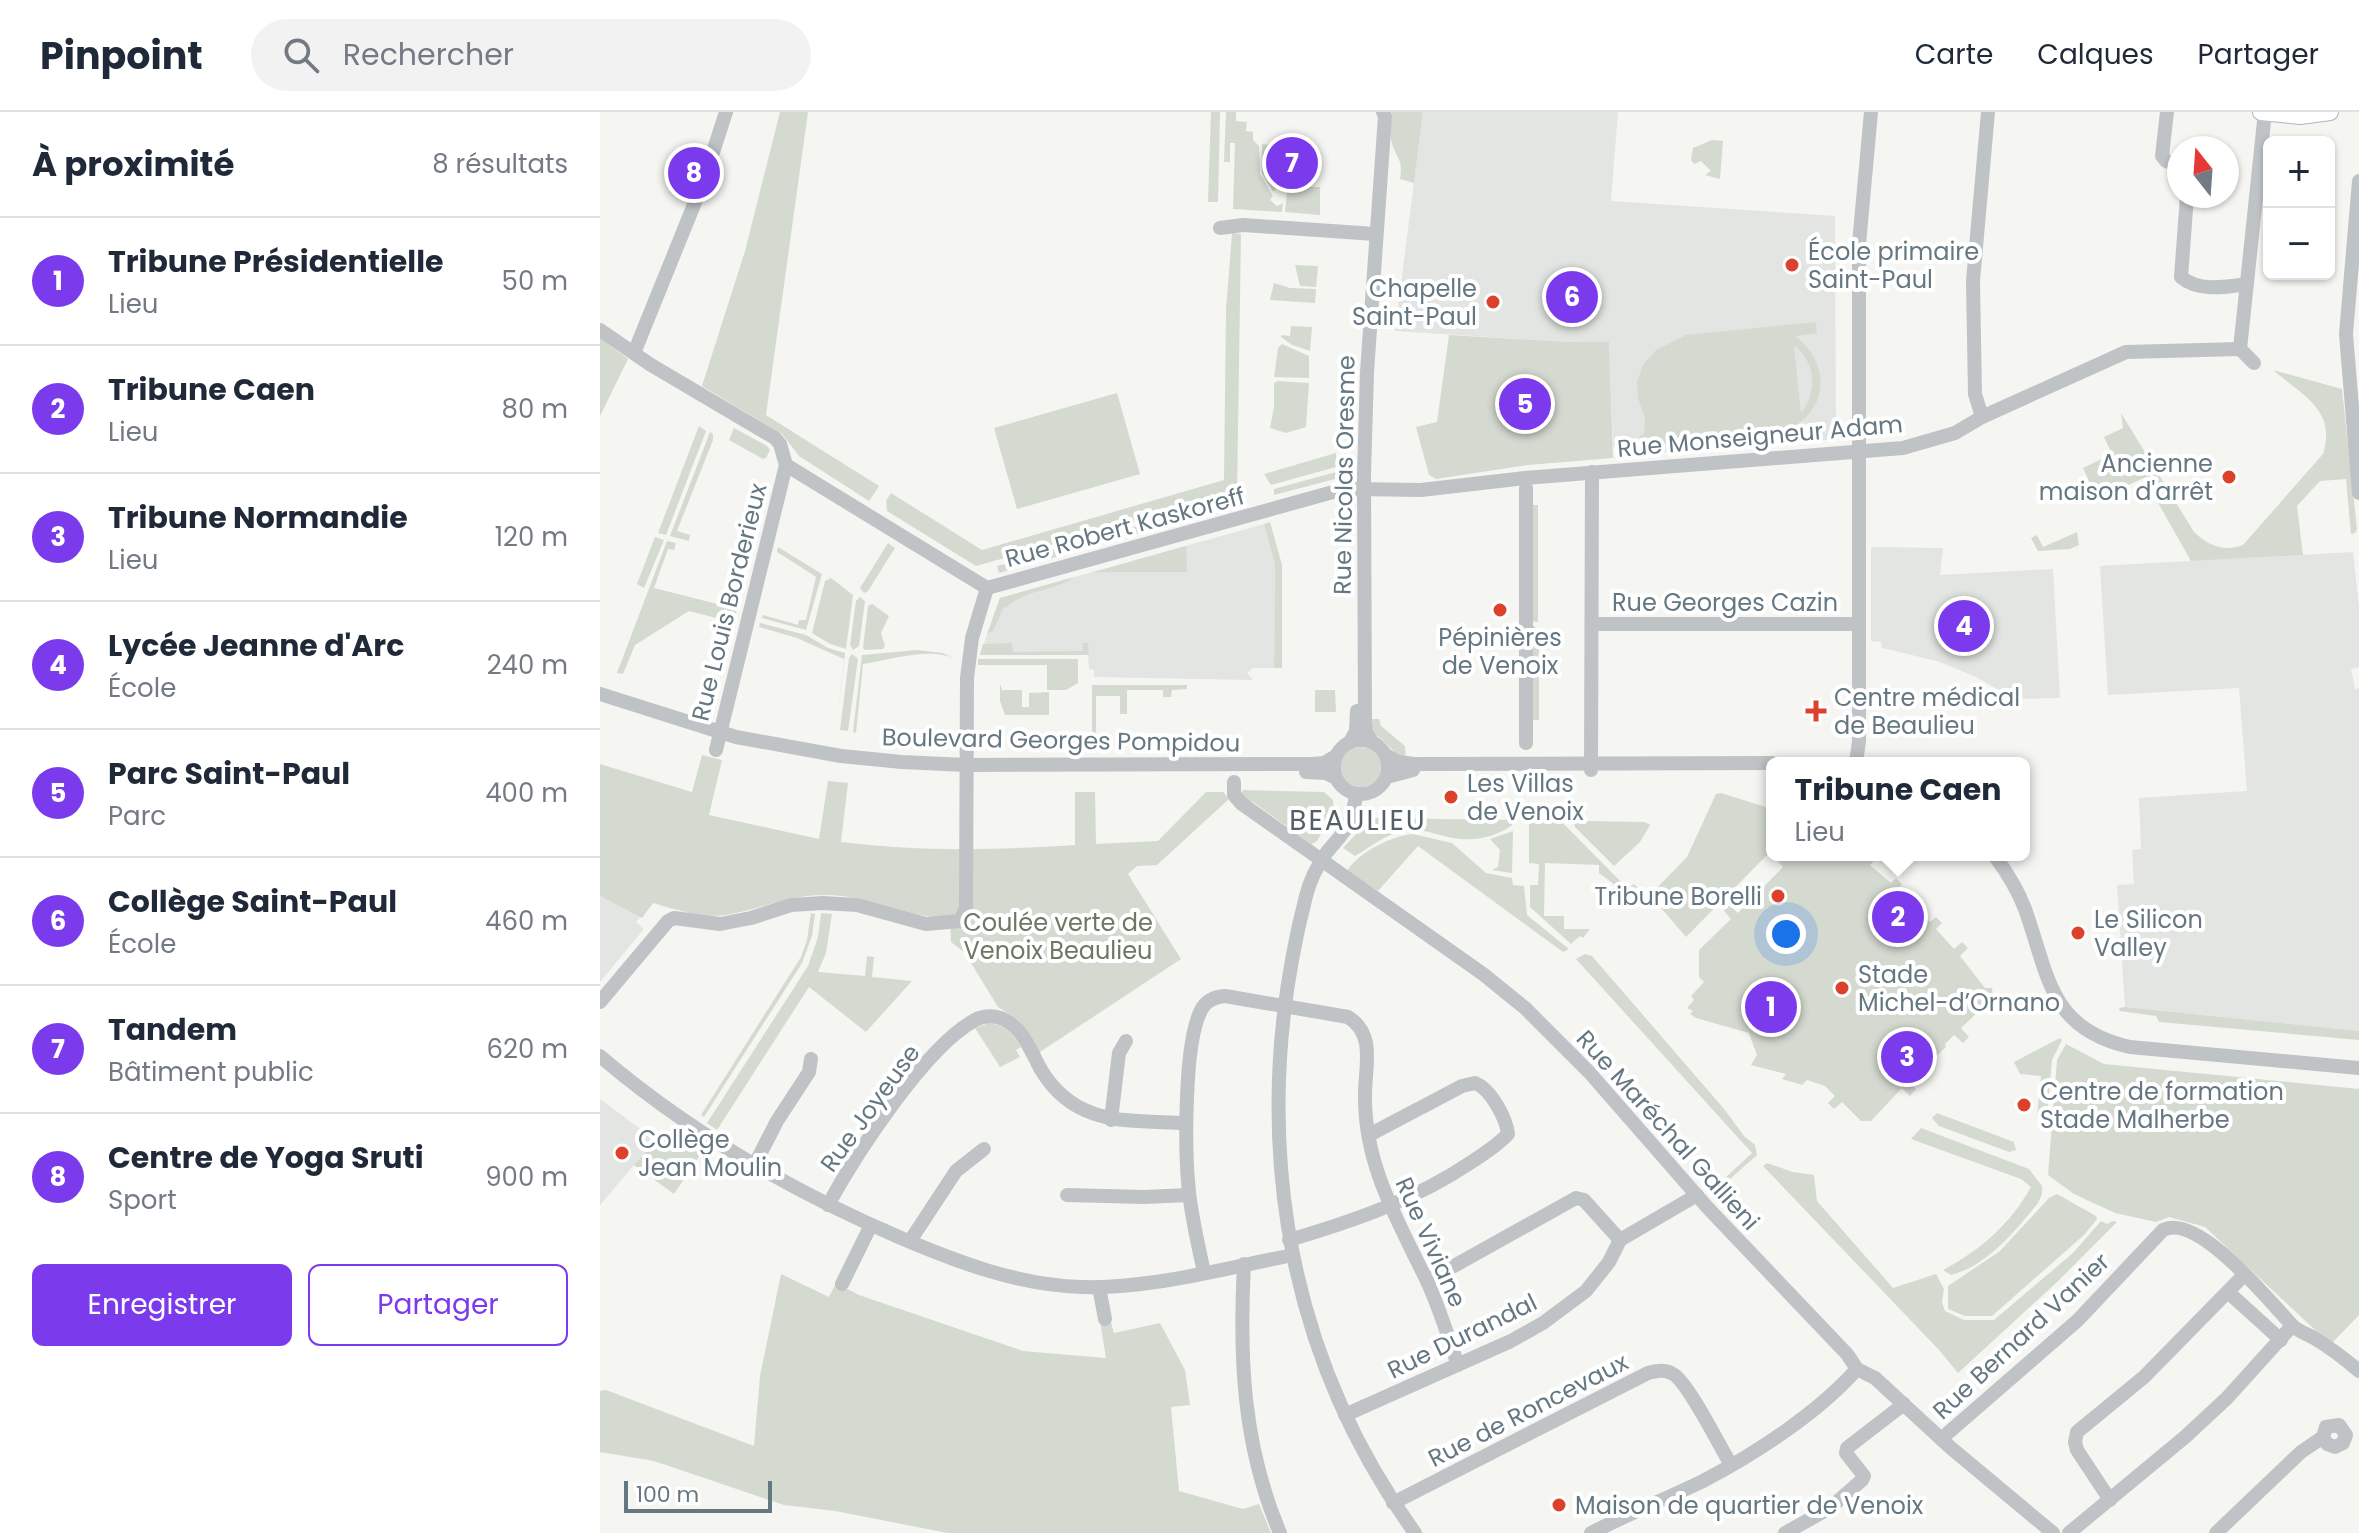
<!DOCTYPE html>
<html lang="fr">
<meta charset="utf-8">
<style>
body{margin:0;font-family:Poppins,sans-serif;background:#f2f2f3;color:#1f2937}
.controls{position:absolute;right:24px;top:24px;display:grid;overflow:hidden;border-radius:12px;box-shadow:0 2px 6px #0004}
.controls button{width:72px;height:72px;display:grid;place-items:center;padding:0;border:0;border-bottom:2px solid #e0e1e3;background:#fff;color:#1f2937;font:40px sans-serif}
.compass{position:absolute;left:1567px;top:24px;width:72px;height:72px;border-radius:50%;background:#fff;box-shadow:0 2px 6px #0004;rotate:343deg}
.scale{position:absolute;left:24px;bottom:20px;width:148px;box-sizing:border-box;padding-left:8px;border:4px solid #657882;border-top:0;font-size:22px;line-height:28px;white-space:nowrap;color:#657882;-webkit-text-stroke:6px #fff;paint-order:stroke}
.you{position:absolute;left:1186px;top:822px;width:28px;height:28px;margin:-20px;border:6px solid #fff;border-radius:50%;background:#1a73e8;box-shadow:0 0 0 12px #1a73e833}
.badge{display:grid;place-items:center;width:52px;height:52px;border-radius:50%;background:#7c3aed;color:#fff;font-size:26px;font-weight:700}
.pin{position:absolute;translate:-50% -50%;border:4px solid #fff;box-shadow:0 2px 8px #0006}
.popup{position:absolute;left:1166px;top:645px;width:264px;height:104px;box-sizing:border-box;display:grid;place-content:center;border-radius:12px;background:#fff;filter:drop-shadow(0 2px 6px #0005);font-size:26px;white-space:nowrap;color:#747a83}
.popup b{font-size:30px;color:#1f2937}
.popup::after{content:'';position:absolute;left:50%;top:100%;margin-left:-16px;border:16px solid transparent;border-top-color:#fff}
.list{margin:0;padding:0;list-style:none}
h2{display:flex;justify-content:space-between;align-items:center;height:104px;margin:0;padding:0 32px;font-size:34px}
h2 small{font-size:26px;font-weight:400;color:#747a83}
.list li{display:grid;grid-template-columns:52px 1fr auto;gap:24px;align-items:center;box-sizing:border-box;height:128px;padding:0 32px;border-top:2px solid #e0e1e3}
.list b{display:block;font-size:30px;white-space:nowrap}
.list p{margin:0;font-size:26px;white-space:nowrap;color:#747a83}
.list em{font-size:26px;font-style:normal;color:#747a83}
.actions{display:flex;gap:16px;padding:24px 32px}
.actions a{flex:1;padding:18px 0;border:2px solid #7c3aed;border-radius:12px;text-align:center;font-size:28px;color:#7c3aed}
.actions .main{background:#7c3aed;color:#fff}
.icon{flex:none;width:44px;height:44px;fill:none;stroke:currentColor;stroke-width:2;stroke-linecap:round;stroke-linejoin:round}
.map{position:relative;flex:none;width:1759px;height:1421px;overflow:hidden}
header{display:flex;align-items:center;gap:48px;box-sizing:border-box;height:112px;padding:0 40px;background:#fff;border-bottom:2px solid #e0e1e3}
header strong{font-size:38px}
nav{display:flex;gap:44px;margin-inline-start:auto;font-size:28px}
.search{width:560px;height:72px;background:#f2f2f3;display:flex;align-items:center;gap:20px;box-sizing:border-box;padding:0 28px;border-radius:44px;color:#747a83;font-size:30px}
main{display:flex}
aside{flex:1;background:#fff}
.map>svg:first-child{display:block}
</style>
<header>
<strong>Pinpoint</strong>
<div class="search"><svg class="icon" aria-label="search" viewBox="0 0 24 24"><circle cx="10" cy="10" r="6"/><path d="M15 15l6 6"/></svg>Rechercher</div>
<nav><a>Carte</a><a>Calques</a><a>Partager</a></nav>
</header>
<main>
<aside>
<h2>À proximité<small>8 résultats</small></h2>
<ul class="list">
<li><span class="badge">1</span><div><b>Tribune Présidentielle</b><p>Lieu</p></div><em>50 m</em></li>
<li><span class="badge">2</span><div><b>Tribune Caen</b><p>Lieu</p></div><em>80 m</em></li>
<li><span class="badge">3</span><div><b>Tribune Normandie</b><p>Lieu</p></div><em>120 m</em></li>
<li><span class="badge">4</span><div><b>Lycée Jeanne d'Arc</b><p>École</p></div><em>240 m</em></li>
<li><span class="badge">5</span><div><b>Parc Saint-Paul</b><p>Parc</p></div><em>400 m</em></li>
<li><span class="badge">6</span><div><b>Collège Saint-Paul</b><p>École</p></div><em>460 m</em></li>
<li><span class="badge">7</span><div><b>Tandem</b><p>Bâtiment public</p></div><em>620 m</em></li>
<li><span class="badge">8</span><div><b>Centre de Yoga Sruti</b><p>Sport</p></div><em>900 m</em></li>
</ul>
<div class="actions"><a class="main">Enregistrer</a><a>Partager</a></div>
</aside>
<div class="map">
<svg width="1759" height="1421" viewBox="0 0 1759 1421">
<rect width="100%" height="100%" fill="#f5f5f2"/>
<g fill="#e3e5e3">
<polygon points="823,0 1018,0 1011,89 1235,104 1236,327 1042,342 1029,333 1013,334 1009,230 970,230 795,219"/>
<polygon points="664,412 675,453 674,556 653,556 647,561 653,568 494,565 494,558 489,557 488,543 380,543 400,486"/>
<polygon points="1271,435 1343,436 1340,463 1453,457 1460,586 1415,587 1374,564 1337,549 1282,536 1281,530 1271,529"/>
<polygon points="1753,440 1759,495 1759,555 1751,557 1755,577 1759,576 1759,919 1525,895 1517,773 1534,772 1532,738 1541,737 1539,686 1647,679 1639,576 1508,583 1500,454"/>
<polygon points="0,784 40,805 36,810 44,817 0,870"/>
<polygon points="0,987 55,1028 0,1093"/>
</g>
<g fill="#d5dad1" fill-rule="evenodd">
<polygon points="180,0 208,0 166,303 279,374 269,389 199,344 182,322 102,274 145,139"/>
<polygon points="611,0 620,0 618,90 608,90"/>
<polygon points="626,0 636,0 636,9 647,10 646,19 653,20 653,28 659,34 660,62 673,84 670,88 677,94 683,91 682,100 633,97 635,31 630,31 630,50 624,50"/>
<path d="M792,0H823L814,71L800,67C804,47 795,45 791,28C789,19 791,9 792,0Z"/>
<polygon points="1112,28 1123,29 1120,67 1105,63 1111,59 1101,49 1094,52 1091,48 1093,36"/>
<polygon points="662,32 692,36 691,50 685,50 686,40 670,36 665,38 663,52 667,53 667,56 678,57 679,54 692,52 694,60 673,80 662,61"/>
<polygon points="697,62 711,69 711,75 720,75 720,103 685,100 688,70"/>
<polygon points="632,121 641,122 637,381 376,454 287,399 286,389 291,381 382,438 624,368 626,198"/>
<polygon points="695,153 718,154 716,175 700,174"/>
<polygon points="674,171 690,176 716,177 715,191 670,188"/>
<path d="M1216,210L1217,221L1195,224C1230,250 1230,297 1189,317H1195V322L1039,334L1040,324L1044,322L1045,305L1038,286L1037,270L1043,253L1056,238L1086,223ZM1194,234C1217,251 1217,280 1201,301Z"/>
<polygon points="691,214 712,215 710,239 692,233 681,225 681,223 690,224"/>
<polygon points="849,223 970,230 1009,230 1013,346 928,353 836,367 829,363 816,315 837,310"/>
<polygon points="0,226 28,247 0,304"/>
<polygon points="682,232 709,244 709,266 674,265 678,236"/>
<path d="M1673,258L1742,277L1757,417L1755,421L1751,422L1746,367L1720,369L1697,394L1703,443L1591,449L1544,366L1497,387L1483,356L1512,342L1504,325L1523,316L1521,301L1594,420C1609,434 1624,440 1643,433L1723,342C1737,298 1702,283 1673,258Z"/>
<polygon points="678,269 709,271 706,315 686,321 670,316 674,295 674,271"/>
<polygon points="517,281 540,362 417,397 394,316"/>
<polygon points="99,314 106,319 66,423 58,421"/>
<polygon points="134,316 167,334 170,338 166,346 163,347 129,328"/>
<polygon points="110,320 113,322 113,328 77,419 90,423 89,429 70,424"/>
<polygon points="736,341 736,355 671,373 664,362"/>
<polygon points="736,360 735,367 674,383 674,377"/>
<polygon points="928,393 938,393 938,510 928,509"/>
<polygon points="610,394 612,401 480,438 479,433 481,430"/>
<polygon points="670,410 682,453 682,556 674,556 675,453 664,412"/>
<polygon points="1477,420 1479,433 1470,437 1438,439 1431,426 1437,423 1443,435"/>
<polygon points="55,425 64,428 44,476 37,472"/>
<polygon points="67,429 76,431 74,438 68,437 54,476 137,497 122,553 117,552 128,509 89,499 35,533 23,562 17,561"/>
<polygon points="288,431 295,436 268,479 264,481 260,476"/>
<polygon points="471,433 475,434 477,439 399,461 397,454"/>
<polygon points="586,434 587,460 494,460"/>
<path d="M178,435L222,462L206,518L162,506L163,503L198,513L199,508H206L216,465C203,457 191,448 177,440Z"/>
<path d="M474,465C453,480 425,477 406,496L404,495L393,519L387,522L400,486Z"/>
<polygon points="231,466 253,483 246,537 230,532 212,521 225,469"/>
<polygon points="260,485 265,489 259,534 253,538 250,533 256,489"/>
<polygon points="272,492 289,504 281,521 285,534 283,537 265,538 263,536 268,494"/>
<polygon points="160,511 206,523 228,536 245,541 236,617 244,547 197,526 159,515"/>
<polygon points="928,514 935,514 935,529 939,530 939,608 928,608"/>
<polygon points="412,531 413,540 483,539 483,531 488,531 489,543 380,543 383,532"/>
<path d="M317,538L343,541L353,546C328,535 290,548 263,552L256,621L253,620L262,543Z"/>
<polygon points="252,542 258,547 248,619 240,618 249,546"/>
<polygon points="378,547 478,547 478,571 466,578 447,578 447,553 378,553"/>
<polygon points="400,572 402,578 422,578 422,595 429,595 429,581 449,580 449,603 405,603 400,589"/>
<polygon points="492,573 587,573 587,577 572,578 571,585 563,585 563,578 527,578 527,602 520,602 520,584 496,584 496,627 492,627"/>
<polygon points="715,578 735,578 736,600 715,600"/>
<path d="M767,607H779L781,614L805,634L806,649C792,641 787,628 772,621Z"/>
<circle cx="761" cy="655" r="20"/>
<path d="M102,643L122,648L109,703L219,727L228,669L248,671L241,730C323,740 393,738 475,733V680H495L496,732L558,729L606,680H623L629,687L557,753L537,754L528,762L581,847L437,942L418,908L398,895L365,841L351,830L350,806C308,806 270,784 229,783C187,782 164,797 126,803C102,806 76,798 53,791L42,806L0,784V652L92,680Z"/>
<polygon points="643,678 724,680 733,688 734,702 716,730 711,732 653,690 648,689 640,682"/>
<polygon points="1121,681 1172,697 1172,738 1086,825 1050,783 1087,745 1116,682"/>
<polygon points="929,695 947,695 1028,777 1034,772 1038,776 1032,781 1027,782 999,761 999,753 945,751 944,804 964,804 964,817 990,817 983,826 980,824 971,832 930,795 930,773 938,773 939,752 929,751"/>
<path d="M771,706L912,708V713C897,725 872,730 853,726C836,723 822,715 804,719C785,722 771,735 755,744L743,736Z"/>
<polygon points="982,709 1045,710 1050,713 1040,730 1014,754 975,715 974,711"/>
<polygon points="913,719 912,761 892,758 898,755 900,738 890,727"/>
<path d="M813,722L852,731L886,761L912,766L913,773L924,774L927,803L969,837L963,840L818,734L778,779L747,759C759,740 791,724 813,722Z"/>
<polygon points="1179,743 1183,743 1189,748 1195,743 1258,743 1263,747 1268,743 1274,743 1277,746 1270,753 1291,771 1296,766 1302,772 1298,777 1330,810 1336,805 1342,811 1336,817 1354,837 1362,830 1368,836 1360,844 1385,876 1392,876 1393,886 1361,916 1369,925 1363,931 1354,923 1345,932 1346,935 1309,969 1316,977 1310,984 1302,976 1271,1009 1261,1009 1242,990 1234,997 1228,991 1235,984 1225,974 1207,968 1202,973 1182,967 1186,962 1151,953 1157,943 1149,921 1096,906 1090,902 1093,899 1087,896 1094,888 1091,884 1104,870 1099,865 1099,838 1131,807 1124,799 1129,793 1138,801 1183,755 1176,747"/>
<polygon points="211,801 215,802 212,824 202,851 104,1005 101,1003 201,845 207,828"/>
<polygon points="221,801 232,802 226,841 218,860 265,864 267,844 274,845 272,865 312,869 266,920 209,875 117,1018 107,1011 208,854 218,825"/>
<polygon points="985,842 992,844 1125,998 1144,1024 1155,1033 1157,1043 1113,1082 1111,1079 1152,1041 976,847"/>
<polygon points="1525,895 1759,919 1759,928 1559,910 1556,904 1520,899 1519,896"/>
<path d="M389,911C406,913 412,921 421,935L416,938L420,945L400,955L375,916Z"/>
<polygon points="1460,926 1462,928 1452,948 1447,1005 1437,1004 1441,964 1420,962 1414,950"/>
<polygon points="1466,932 1504,952 1759,977 1759,1203 1733,1230 1729,1231 1605,1115 1569,1105 1556,1110 1515,1101 1474,1082 1448,1063 1457,948"/>
<polygon points="1337,1001 1414,1030 1416,1038 1409,1040 1339,1014 1332,1006"/>
<path d="M1321,1016L1429,1057L1442,1074V1082L1438,1091C1416,1118 1387,1154 1351,1163L1343,1158C1380,1139 1411,1111 1431,1075L1421,1067L1311,1027Z"/>
<polygon points="70,1018 75,1018 104,1037 74,1082 34,1053 56,1028"/>
<polygon points="1167,1051 1193,1060 1214,1063 1217,1089 1293,1176 1336,1162 1344,1177 1342,1190 1345,1199 1364,1208 1394,1208 1473,1141 1501,1109 1507,1112 1513,1109 1517,1110 1456,1171 1358,1261 1340,1239 1163,1054"/>
<polygon points="1457,1082 1496,1104 1497,1107 1484,1123 1392,1204 1365,1204 1348,1197 1348,1174 1400,1139 1449,1086"/>
<polygon points="181,1162 229,1185 236,1171 259,1183 423,1239 506,1246 500,1209 510,1207 514,1221 560,1211 585,1258 590,1293 571,1295 579,1379 643,1397 659,1392 671,1421 348,1421 235,1399 184,1393 54,1349 0,1340 0,1279 6,1278 154,1334 160,1264"/>
</g>
<g fill="none" stroke-linecap="round" stroke-linejoin="round">
<g stroke="#b0b6b9" stroke-width="18">
<polyline id="major" points="1661,0 1700,4 1730,0"/>
</g>
<g stroke="#bfc3c6" stroke-width="14">
<polyline points="1567,0 1562,44 1566,49 1579,54"/>
<polyline points="1759,69 1746,222 1759,381"/>
<path d="M1587,84L1581,165C1598,180 1626,175 1647,172"/>
<polyline points="620,116 643,113 775,122"/>
<polyline points="0,218 51,253 175,326 180,332 186,353 387,476 733,380 754,377 821,378 925,366 1303,336 1355,321 1382,305 1526,240 1640,237"/>
<polyline points="1640,237 1665,0"/>
<polyline points="1640,237 1654,251"/>
<polyline points="34,241 104,68 126,0"/>
<polyline points="1382,305 1375,282 1373,169 1388,0"/>
<polyline points="926,376 926,631"/>
<polyline points="992,512 1259,512"/>
<polyline points="0,582 136,625 241,644 302,650 366,653 712,652 724,651 736,644"/>
<circle cx="761" cy="655" r="27"/>
<polyline points="750,630 756,619 757,599"/>
<polyline points="772,630 766,620 765,610 764,362 767,260 785,4 783,0"/>
<polyline points="116,638 186,353"/>
<polyline points="786,643 798,650 814,652 1172,651"/>
<polyline points="1256,651 1259,629 1259,132 1271,0"/>
<polyline points="991,658 992,360"/>
<polyline points="706,660 726,661 736,666"/>
<polyline points="787,665 813,658"/>
<polyline points="634,670 634,683 642,692 883,862 925,896 989,960 1107,1095 1247,1242 1257,1257 1275,1266 1351,1336 1453,1421"/>
<path d="M757,682C754,691 753,702 749,711C744,722 734,731 727,740C717,754 710,768 706,784C649,1006 679,1233 815,1421"/>
<path d="M1394,743C1406,759 1418,778 1425,797C1449,864 1449,917 1530,935L1759,956"/>
<polyline points="0,890 68,809 74,806 120,812 151,806 191,793 223,791 257,793 326,812 360,809 366,796 367,566 372,526 387,476"/>
<path d="M0,944C89,1020 194,1080 301,1126C360,1151 418,1173 482,1175C551,1177 626,1156 693,1143"/>
<polyline points="511,1008 519,941 526,929"/>
<polyline points="155,1052 177,1009 209,960 211,947"/>
<polyline points="467,1083 544,1085 589,1083"/>
<path d="M228,1093C256,1042 325,935 375,908C384,903 396,903 405,908C423,917 431,939 440,956C474,1015 528,1008 585,1011"/>
<path d="M689,1128C754,1109 817,1087 873,1049C885,1041 898,1033 908,1022C906,1006 891,977 875,971L862,974L769,1023"/>
<polyline points="310,1129 356,1059 384,1037"/>
<path d="M644,1152C639,1246 643,1334 680,1421"/>
<path d="M604,1160C598,1133 592,1107 589,1080C585,1043 583,925 603,895C608,887 616,885 625,884L748,905C776,922 765,955 765,983C764,1052 797,1107 826,1167C839,1194 848,1225 858,1253"/>
<polyline points="827,1169 976,1086 984,1088 1020,1128"/>
<polyline points="242,1172 271,1113"/>
<polyline points="499,1175 505,1207"/>
<polyline points="1628,1180 1681,1228"/>
<polyline points="745,1303 911,1229 943,1211 986,1179 1009,1150 1020,1128 1097,1083"/>
<path d="M1341,1327L1478,1208L1563,1118C1598,1100 1670,1190 1692,1213C1697,1219 1707,1222 1714,1226C1729,1235 1745,1247 1759,1259"/>
<polyline points="1510,1388 1477,1338 1475,1330 1477,1320 1544,1265 1644,1163"/>
<path d="M793,1391L1048,1261C1057,1259 1064,1257 1073,1262C1088,1270 1120,1335 1131,1353"/>
<path d="M991,1421C1028,1402 1066,1387 1103,1369C1155,1342 1218,1301 1257,1257"/>
<polyline points="1185,1421 1230,1396 1262,1368 1264,1364 1246,1341 1247,1336 1304,1292"/>
<polyline points="1469,1421 1585,1325 1627,1286 1692,1214"/>
<polyline points="1616,1421 1701,1340 1723,1325 1726,1315 1739,1313 1746,1323 1743,1331 1735,1335 1727,1332 1723,1325"/>
</g>
<use href="#major" stroke="#fff" stroke-width="16"/>
</g>
<g fill="#dc412c" stroke="#fff" stroke-width="3">
<circle cx="1192" cy="153" r="8"/>
<circle cx="893" cy="190" r="8"/>
<circle cx="1629" cy="365" r="8"/>
<circle cx="900" cy="498" r="8"/>
<path d="M1212 587h8v8h8v8h-8v8h-8v-8h-8v-8h8z"/>
<circle cx="851" cy="685" r="8"/>
<circle cx="1178" cy="784" r="8"/>
<circle cx="1478" cy="821" r="8"/>
<circle cx="1242" cy="876" r="8"/>
<circle cx="1424" cy="993" r="8"/>
<circle cx="22" cy="1041" r="8"/>
<circle cx="959" cy="1393" r="8"/>
</g>
<g text-anchor="middle" dominant-baseline="central" stroke-width="8" stroke-linejoin="round" paint-order="stroke">
<g font-size="24" fill="#657882" stroke="#fff" text-anchor="start">
<text x="1208" y="139">École primaire<tspan x="1208" dy="28">Saint-Paul</tspan></text>
<text x="877" y="176" text-anchor="end">Chapelle<tspan x="877" dy="28">Saint-Paul</tspan></text>
<text x="1613" y="351" text-anchor="end">Ancienne<tspan x="1613" dy="28">maison d'arrêt</tspan></text>
<text x="900" y="525" text-anchor="middle">Pépinières<tspan x="900" dy="28">de Venoix</tspan></text>
<text x="1234" y="585">Centre médical<tspan x="1234" dy="28">de Beaulieu</tspan></text>
<text x="867" y="671">Les Villas<tspan x="867" dy="28">de Venoix</tspan></text>
<text x="1162" y="784" text-anchor="end">Tribune Borelli</text>
<text x="1494" y="807">Le Silicon<tspan x="1494" dy="28">Valley</tspan></text>
<text x="1258" y="862">Stade<tspan x="1258" dy="28">Michel-d’Ornano</tspan></text>
<text x="1440" y="979">Centre de formation<tspan x="1440" dy="28">Stade Malherbe</tspan></text>
<text x="38" y="1027">Collège<tspan x="38" dy="28">Jean Moulin</tspan></text>
<text x="975" y="1393">Maison de quartier de Venoix</text>
</g>
<g font-size="24" fill="#657882" stroke="#fff">
<text transform="translate(1160 324) rotate(-5)">Rue Monseigneur Adam</text>
<text transform="translate(744 363) rotate(-89)">Rue Nicolas Oresme</text>
<text transform="translate(525 415) rotate(-15)">Rue Robert Kaskoreff</text>
<text transform="translate(129 490) rotate(-76)">Rue Louis Borderieux</text>
<text x="1125" y="490">Rue Georges Cazin</text>
<text transform="translate(461 628) rotate(1)">Boulevard Georges Pompidou</text>
<text transform="translate(270 996) rotate(-54)">Rue Joyeuse</text>
<text transform="translate(1068 1018) rotate(48)">Rue Maréchal Gallieni</text>
<text transform="translate(831 1130) rotate(66)">Rue Viviane</text>
<text transform="translate(862 1224) rotate(-26)">Rue Durandal</text>
<text transform="translate(1421 1224) rotate(-43)">Rue Bernard Vanier</text>
<text transform="translate(928 1298) rotate(-27)">Rue de Roncevaux</text>
</g>
<g font-size="24" fill="#6b7964" stroke="#fff">
<text x="458" y="810">Coulée verte de<tspan x="458" dy="28">Venoix Beaulieu</tspan></text>
</g>
<g font-size="28" letter-spacing="2" fill="#536167" stroke="#fff">
<text x="758" y="708">BEAULIEU</text>
</g>
</g>
</svg>
<div class="controls">
<button>+</button>
<button>−</button>
</div>
<svg class="compass" viewBox="-18 -18 36 36"><path d="M0-13l5 13h-10z" fill="#e53935"/><path d="M0 13l5-13h-10z" fill="#747a83"/></svg>
<div class="scale">100 m</div>
<div class="you"></div>
<div class="pin badge" style="left:1171px;top:895px">1</div>
<div class="pin badge" style="left:1298px;top:805px">2</div>
<div class="popup"><b>Tribune Caen</b>Lieu</div>
<div class="pin badge" style="left:1307px;top:945px">3</div>
<div class="pin badge" style="left:1364px;top:514px">4</div>
<div class="pin badge" style="left:925px;top:292px">5</div>
<div class="pin badge" style="left:972px;top:185px">6</div>
<div class="pin badge" style="left:692px;top:51px">7</div>
<div class="pin badge" style="left:94px;top:61px">8</div>
</div>
</main>
